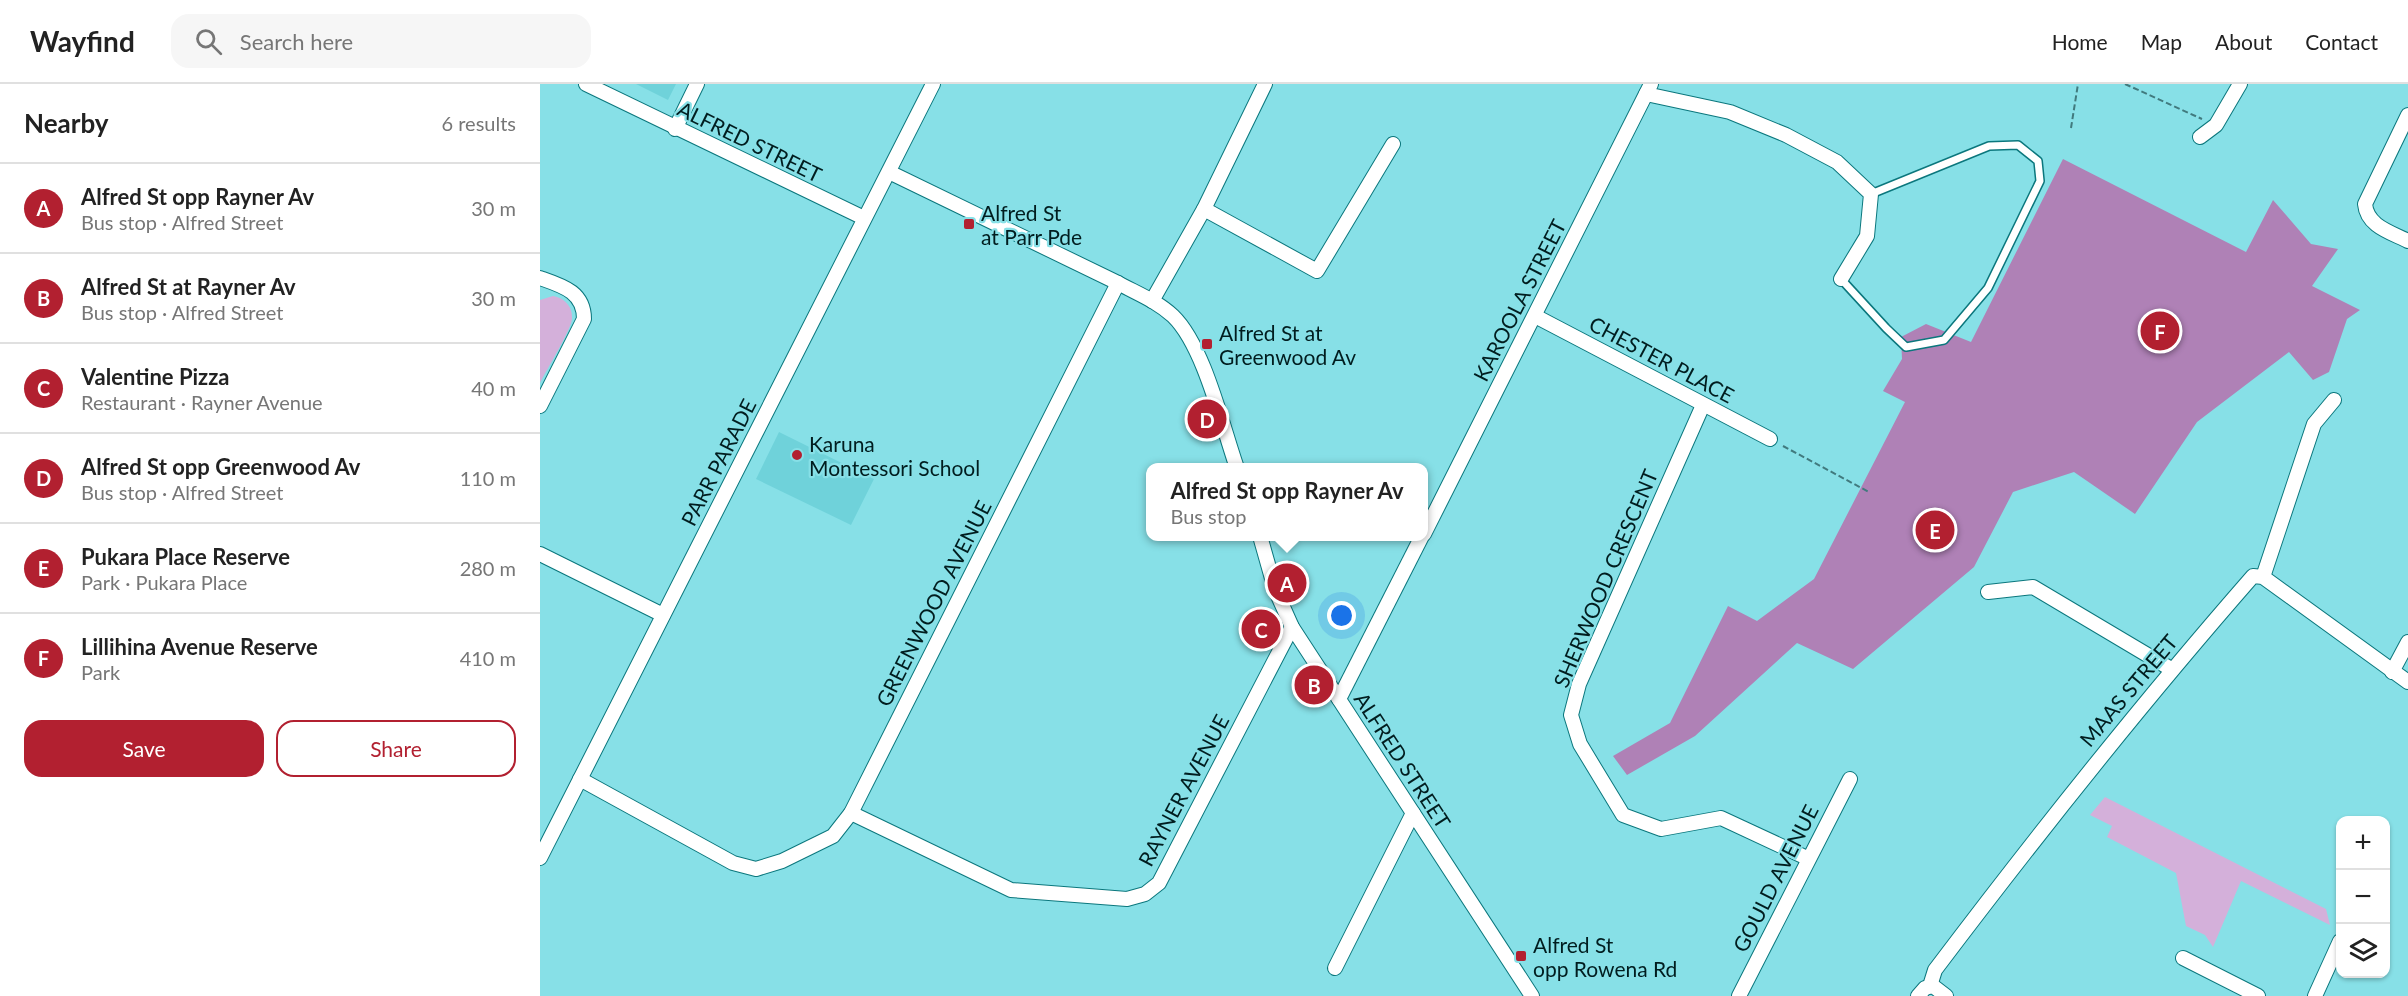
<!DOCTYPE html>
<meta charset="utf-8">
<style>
body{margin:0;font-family:Lato,sans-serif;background:#f6f6f6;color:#222}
.controls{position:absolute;right:18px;bottom:18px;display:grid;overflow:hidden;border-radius:12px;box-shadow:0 2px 4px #0004}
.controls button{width:54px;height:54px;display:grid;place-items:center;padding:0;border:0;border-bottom:2px solid #e0e0e0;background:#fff;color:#222;font:30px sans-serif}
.you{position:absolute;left:802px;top:532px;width:21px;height:21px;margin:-15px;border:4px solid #fff;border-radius:50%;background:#1a73e8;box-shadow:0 0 0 9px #1a73e833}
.badge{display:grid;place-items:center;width:39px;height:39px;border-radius:50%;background:#b22030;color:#fff;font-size:20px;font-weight:700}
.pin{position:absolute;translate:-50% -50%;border:3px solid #fff;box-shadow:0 2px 6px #0006}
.popup{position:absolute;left:606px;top:379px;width:282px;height:78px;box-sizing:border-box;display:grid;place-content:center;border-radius:12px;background:#fff;filter:drop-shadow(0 2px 4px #0005);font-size:20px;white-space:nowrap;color:#767676}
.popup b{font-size:22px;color:#222}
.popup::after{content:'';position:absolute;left:50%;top:100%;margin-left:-12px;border:12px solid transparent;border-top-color:#fff}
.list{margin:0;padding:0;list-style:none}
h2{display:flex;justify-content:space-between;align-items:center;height:78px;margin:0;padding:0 24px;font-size:26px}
h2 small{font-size:20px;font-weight:400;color:#767676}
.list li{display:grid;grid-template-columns:39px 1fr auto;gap:18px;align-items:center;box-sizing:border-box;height:90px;padding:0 24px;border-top:2px solid #e0e0e0}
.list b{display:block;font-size:22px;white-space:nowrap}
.list p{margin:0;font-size:20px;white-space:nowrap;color:#767676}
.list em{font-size:20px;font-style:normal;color:#767676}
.actions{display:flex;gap:12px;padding:18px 24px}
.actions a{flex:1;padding:14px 0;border:2px solid #b22030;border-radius:18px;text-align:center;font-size:21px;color:#b22030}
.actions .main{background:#b22030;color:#fff}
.icon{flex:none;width:33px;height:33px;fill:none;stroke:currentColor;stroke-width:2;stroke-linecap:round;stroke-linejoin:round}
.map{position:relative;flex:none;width:1868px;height:912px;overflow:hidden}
header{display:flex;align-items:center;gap:36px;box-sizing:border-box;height:84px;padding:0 30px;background:#fff;border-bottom:2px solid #e0e0e0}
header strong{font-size:28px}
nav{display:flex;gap:33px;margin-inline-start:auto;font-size:21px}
.search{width:420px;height:54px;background:#f6f6f6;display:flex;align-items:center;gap:15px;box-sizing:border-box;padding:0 21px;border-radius:18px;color:#767676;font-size:22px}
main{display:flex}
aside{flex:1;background:#fff}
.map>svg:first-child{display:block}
</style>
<header>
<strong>Wayfind</strong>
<div class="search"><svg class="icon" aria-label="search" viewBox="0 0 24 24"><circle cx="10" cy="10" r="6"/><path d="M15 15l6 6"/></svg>Search here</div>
<nav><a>Home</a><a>Map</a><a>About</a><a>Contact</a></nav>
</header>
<main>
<aside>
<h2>Nearby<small>6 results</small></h2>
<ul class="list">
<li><span class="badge">A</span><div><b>Alfred St opp Rayner Av</b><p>Bus stop · Alfred Street</p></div><em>30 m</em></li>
<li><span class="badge">B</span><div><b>Alfred St at Rayner Av</b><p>Bus stop · Alfred Street</p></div><em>30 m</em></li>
<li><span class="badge">C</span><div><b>Valentine Pizza</b><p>Restaurant · Rayner Avenue</p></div><em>40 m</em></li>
<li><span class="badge">D</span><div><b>Alfred St opp Greenwood Av</b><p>Bus stop · Alfred Street</p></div><em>110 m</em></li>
<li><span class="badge">E</span><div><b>Pukara Place Reserve</b><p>Park · Pukara Place</p></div><em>280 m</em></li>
<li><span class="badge">F</span><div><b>Lillihina Avenue Reserve</b><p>Park</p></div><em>410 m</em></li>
</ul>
<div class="actions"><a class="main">Save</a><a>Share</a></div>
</aside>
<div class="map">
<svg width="1868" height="912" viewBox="0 0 1868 912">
<rect width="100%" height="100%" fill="#87e0e7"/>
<g fill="#6fd2da">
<polygon points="96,0 136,0 128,16"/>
<polygon points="239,348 334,395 311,441 216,395"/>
</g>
<g fill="#d4b0da">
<path d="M13,212C24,214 33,222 32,235C31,246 6,287 0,299V216Z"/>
<polygon points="1565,713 1786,825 1790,841 1701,797 1673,863 1665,851 1646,842 1636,789 1567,753 1572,742 1550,731"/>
</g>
<polygon fill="#af81b6" points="1523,75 1706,168 1733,116 1771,160 1798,165 1772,202 1820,226 1807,235 1789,288 1773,296 1749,268 1657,338 1595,430 1534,388 1473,408 1434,483 1313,585 1257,559 1155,652 1087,691 1073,672 1130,639 1188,522 1217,537 1274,495 1365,318 1343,307 1362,275 1361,253 1386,240 1431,258"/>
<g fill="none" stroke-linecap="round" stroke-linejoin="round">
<g stroke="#0b777d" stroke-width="10">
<polyline id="lane" points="1301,195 1346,244 1366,263 1404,256 1448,204 1500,97 1498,77 1478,61 1449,62 1331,110"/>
</g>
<g stroke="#0b777d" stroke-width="16">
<g id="street">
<polyline points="46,0 324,134"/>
<polyline points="1106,10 1190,28 1246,51 1297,78 1331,110 1327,152 1301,195"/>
<path d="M1868,31L1825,120C1827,142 1850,148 1868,157"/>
<polyline points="135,45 157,0"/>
<polyline points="1660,53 1676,41 1700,0"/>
<path d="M349,88L578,199C596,209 617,217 633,232C664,262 682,341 697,384"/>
<polyline points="664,125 777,187 853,60"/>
<path d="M0,194C23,202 44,208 44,235L0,322"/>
<polyline points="612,217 664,125 725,0"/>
<polyline points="995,232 1230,355"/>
<polyline points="1163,321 1039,600 1031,631 1040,660 1083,731 1121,745 1181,734 1267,774"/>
<polyline points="884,450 1111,0"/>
<polyline points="720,452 735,505 752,543 992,912"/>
<polyline points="0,470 123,531"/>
<polyline points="1723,493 1774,340 1794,316"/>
<polyline points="1448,508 1493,503 1631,585"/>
<polyline points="1852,588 1868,558"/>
<polyline points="799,615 882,452"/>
<polyline points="40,695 193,779 216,785 242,777 293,752 311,729 578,199"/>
<polyline points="311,729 471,806 587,815 605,810 619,799 752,543"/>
<polyline points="0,774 393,0"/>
<polyline points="1643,874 1718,912"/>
<polyline points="795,884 873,729"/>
<path d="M1390,902L1395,886C1497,751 1601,620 1713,492L1723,493L1868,598"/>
<polyline points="1199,912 1310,695"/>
<polyline points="1378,912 1385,904 1393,902 1406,912"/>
<polyline points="1775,912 1800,857"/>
</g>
</g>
<g stroke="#417a7e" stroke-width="2" stroke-dasharray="6 3" stroke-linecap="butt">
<polyline points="1585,0 1662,35"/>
<polyline points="1531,44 1538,0"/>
<polyline points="1243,362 1329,408"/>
</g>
<use href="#lane" stroke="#fff" stroke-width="7"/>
<use href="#street" stroke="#fff" stroke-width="14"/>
</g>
<g fill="#b22030" stroke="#87e0e7" stroke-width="2">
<rect x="423" y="134" width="12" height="12" rx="3"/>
<rect x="661" y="254" width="12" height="12" rx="3"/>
<circle cx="257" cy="371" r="6"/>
<rect x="975" y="866" width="12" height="12" rx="3"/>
</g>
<g text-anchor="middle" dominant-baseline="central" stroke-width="4.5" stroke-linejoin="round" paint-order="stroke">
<g font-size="21" fill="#011d1f" stroke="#87e0e7">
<text transform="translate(210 57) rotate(26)">ALFRED STREET</text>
<text transform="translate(979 216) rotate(-63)">KAROOLA STREET</text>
<text transform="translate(1122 275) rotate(28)">CHESTER PLACE</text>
<text transform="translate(178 378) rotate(-63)">PARR PARADE</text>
<text transform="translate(1065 494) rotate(-67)">SHERWOOD CRESCENT</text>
<text transform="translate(393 519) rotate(-63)">GREENWOOD AVENUE</text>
<text transform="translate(1588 606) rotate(-50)">MAAS STREET</text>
<text transform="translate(863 676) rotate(57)">ALFRED STREET</text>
<text transform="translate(643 706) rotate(-62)">RAYNER AVENUE</text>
<text transform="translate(1235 794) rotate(-63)">GOULD AVENUE</text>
</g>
<g font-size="21" fill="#011d1f" stroke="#87e0e7" text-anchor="start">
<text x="441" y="128">Alfred St<tspan x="441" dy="24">at Parr Pde</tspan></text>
<text x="679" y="248">Alfred St at<tspan x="679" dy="24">Greenwood Av</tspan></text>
<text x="269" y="359">Karuna<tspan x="269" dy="24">Montessori School</tspan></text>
<text x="993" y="860">Alfred St<tspan x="993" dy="24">opp Rowena Rd</tspan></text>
</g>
</g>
</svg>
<div class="controls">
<button>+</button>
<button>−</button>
<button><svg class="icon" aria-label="layers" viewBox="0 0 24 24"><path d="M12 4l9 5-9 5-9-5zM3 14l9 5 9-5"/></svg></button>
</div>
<div class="you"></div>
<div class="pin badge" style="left:747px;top:499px">A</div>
<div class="popup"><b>Alfred St opp Rayner Av</b>Bus stop</div>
<div class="pin badge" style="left:774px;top:601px">B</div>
<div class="pin badge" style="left:721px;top:545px">C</div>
<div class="pin badge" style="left:667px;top:335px">D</div>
<div class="pin badge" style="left:1395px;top:446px">E</div>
<div class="pin badge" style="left:1620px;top:247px">F</div>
</div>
</main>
